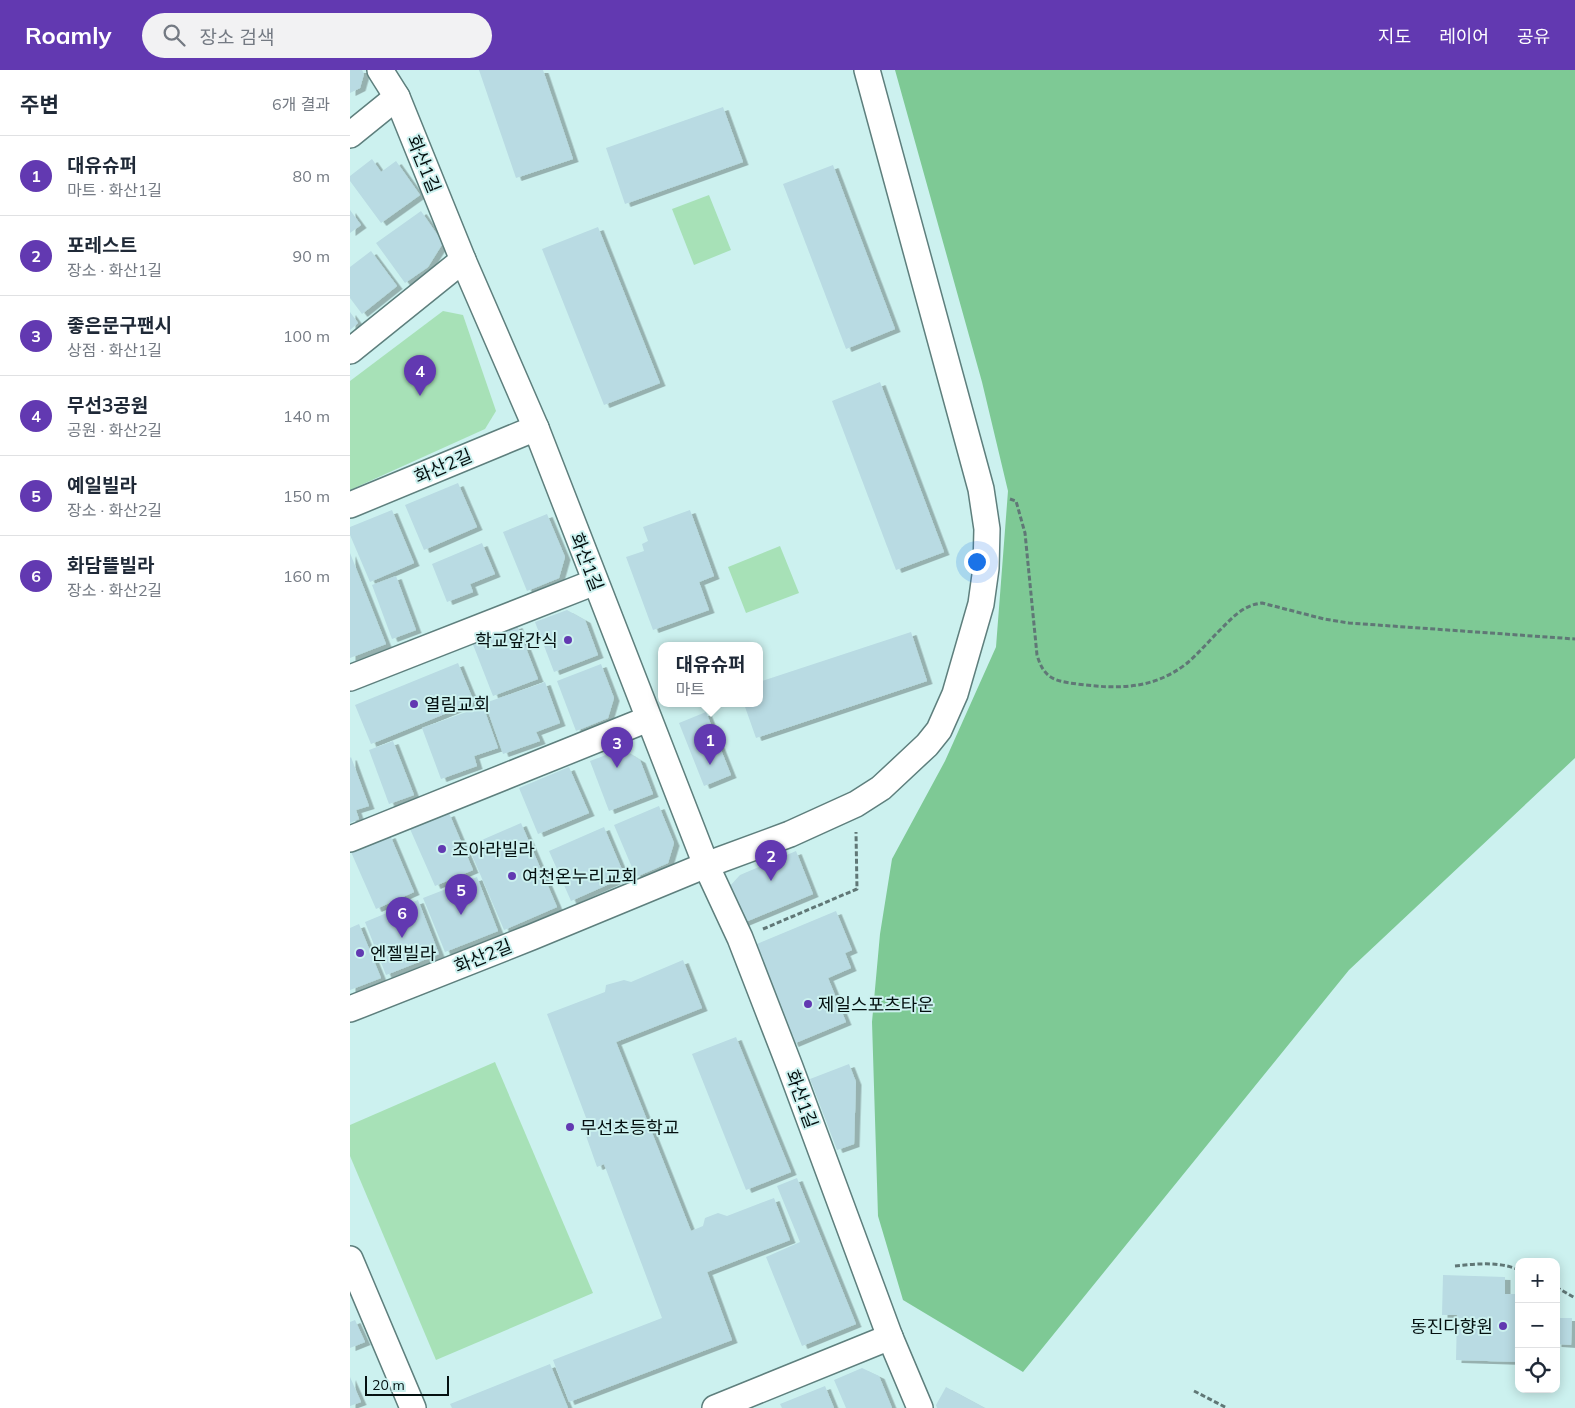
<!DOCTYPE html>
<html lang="ko">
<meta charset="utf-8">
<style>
body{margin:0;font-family:Mulish,"Noto Sans KR",sans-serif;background:#f2f2f3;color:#1f2937}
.controls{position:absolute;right:15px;bottom:15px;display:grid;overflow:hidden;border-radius:10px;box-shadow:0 2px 12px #0003}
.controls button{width:45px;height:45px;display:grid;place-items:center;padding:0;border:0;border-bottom:1px solid #e0e1e3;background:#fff;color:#1f2937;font:25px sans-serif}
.scale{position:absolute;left:15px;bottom:12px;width:84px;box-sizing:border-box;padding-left:5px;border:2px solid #041010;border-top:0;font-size:14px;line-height:18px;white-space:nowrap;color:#041010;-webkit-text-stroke:4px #ccf1ef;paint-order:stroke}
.you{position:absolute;left:626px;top:491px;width:18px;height:18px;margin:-12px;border:4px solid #fff;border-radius:50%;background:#1a73e8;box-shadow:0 0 0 8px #1a73e833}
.badge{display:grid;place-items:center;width:32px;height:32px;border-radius:50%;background:#6239b1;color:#fff;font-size:16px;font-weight:700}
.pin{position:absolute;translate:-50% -41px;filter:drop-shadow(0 1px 2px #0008)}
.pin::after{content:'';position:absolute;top:26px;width:18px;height:15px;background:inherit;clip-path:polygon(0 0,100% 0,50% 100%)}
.popup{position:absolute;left:308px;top:572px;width:105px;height:65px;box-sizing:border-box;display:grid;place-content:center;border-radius:10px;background:#fff;filter:drop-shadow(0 1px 4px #0005);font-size:16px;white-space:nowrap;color:#747a83}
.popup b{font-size:19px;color:#1f2937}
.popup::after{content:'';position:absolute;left:50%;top:100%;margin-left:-10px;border:10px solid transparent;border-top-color:#fff}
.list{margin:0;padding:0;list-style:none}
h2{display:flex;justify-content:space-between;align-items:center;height:65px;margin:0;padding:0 20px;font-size:21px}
h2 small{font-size:16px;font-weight:400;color:#747a83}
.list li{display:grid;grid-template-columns:32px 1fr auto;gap:15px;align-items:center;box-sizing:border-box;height:80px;padding:0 20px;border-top:1px solid #e0e1e3}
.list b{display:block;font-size:19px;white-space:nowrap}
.list p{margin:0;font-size:16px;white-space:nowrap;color:#747a83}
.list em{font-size:16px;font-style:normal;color:#747a83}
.icon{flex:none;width:28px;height:28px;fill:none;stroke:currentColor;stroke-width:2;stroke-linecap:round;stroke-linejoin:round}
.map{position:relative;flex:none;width:1225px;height:1338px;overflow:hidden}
header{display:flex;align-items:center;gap:30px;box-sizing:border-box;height:70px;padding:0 25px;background:#6239b1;color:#fff}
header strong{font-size:24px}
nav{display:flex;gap:28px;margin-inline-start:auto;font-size:18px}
.search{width:350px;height:45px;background:#f2f2f3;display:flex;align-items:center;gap:12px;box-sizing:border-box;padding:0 18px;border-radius:28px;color:#747a83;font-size:19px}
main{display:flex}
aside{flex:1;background:#fff}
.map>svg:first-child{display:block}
</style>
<header>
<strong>Roamly</strong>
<div class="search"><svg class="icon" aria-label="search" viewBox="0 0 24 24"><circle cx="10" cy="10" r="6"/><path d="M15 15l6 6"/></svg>장소 검색</div>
<nav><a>지도</a><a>레이어</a><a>공유</a></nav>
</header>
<main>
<aside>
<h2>주변<small>6개 결과</small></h2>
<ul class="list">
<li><span class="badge">1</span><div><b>대유슈퍼</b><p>마트 · 화산1길</p></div><em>80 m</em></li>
<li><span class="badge">2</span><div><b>포레스트</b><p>장소 · 화산1길</p></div><em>90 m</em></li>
<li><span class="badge">3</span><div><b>좋은문구팬시</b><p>상점 · 화산1길</p></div><em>100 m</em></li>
<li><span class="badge">4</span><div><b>무선3공원</b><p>공원 · 화산2길</p></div><em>140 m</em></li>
<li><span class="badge">5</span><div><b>예일빌라</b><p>장소 · 화산2길</p></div><em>150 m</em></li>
<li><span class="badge">6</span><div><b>화담뜰빌라</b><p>장소 · 화산2길</p></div><em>160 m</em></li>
</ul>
</aside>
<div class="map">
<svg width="1225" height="1338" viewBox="0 0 1225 1338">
<defs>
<filter id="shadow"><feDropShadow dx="5.5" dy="3" stdDeviation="0" flood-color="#0004"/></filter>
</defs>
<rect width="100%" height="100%" fill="#ccf1ef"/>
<g fill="#a7e1b7">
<polygon points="359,125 381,180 344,195 322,139"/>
<polygon points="93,241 113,245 146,341 135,359 0,420 0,311"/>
<polygon points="430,476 449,523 396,543 378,497"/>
<polygon points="145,992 243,1223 86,1290 0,1086 0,1055"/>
</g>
<polygon fill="#7ec995" points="545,0 1225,0 1225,688 999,900 673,1302 553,1230 528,1146 522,952 530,864 542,789 595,691 646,577 658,421 632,312"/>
<g fill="#b9dbe3" filter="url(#shadow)">
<polygon points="0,0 12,0 14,4 10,18 0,23"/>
<polygon points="129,0 193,0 223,89 166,108"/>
<polygon points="373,37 393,92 275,134 256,78"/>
<polygon points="22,89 31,102 46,91 70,125 31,153 0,111 0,106"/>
<polygon points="483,95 545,259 496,279 433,114"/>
<polygon points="0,140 11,155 0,163"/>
<polygon points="71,141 93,173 78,197 55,213 26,173"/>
<polygon points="248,157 310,313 254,335 192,179"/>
<polygon points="21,181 47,216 12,244 0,228 0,197"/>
<polygon points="0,242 8,253 0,260"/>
<polygon points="530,312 594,482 546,500 482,331"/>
<polygon points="108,413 127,457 74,480 55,435"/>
<polygon points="42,440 64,493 20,512 0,465 0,457"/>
<polygon points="340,440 364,506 349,512 359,540 303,560 276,487 294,481 292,474 298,471 293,457"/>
<polygon points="197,444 215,487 209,508 177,521 153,462"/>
<polygon points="132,473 145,504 120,514 123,522 97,532 82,494"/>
<polygon points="0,483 36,574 0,588"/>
<polygon points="46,506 66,560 42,569 22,515"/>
<polygon points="217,540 235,550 248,585 204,602 185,552"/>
<polygon points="167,555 188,609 143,626 122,572"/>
<polygon points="561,562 577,611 406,668 394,634 409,634 409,612"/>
<polygon points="108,593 124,632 21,674 5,635"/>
<polygon points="251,594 264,628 258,648 226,661 207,611"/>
<polygon points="195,612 210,653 186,662 190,671 153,684 135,633"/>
<polygon points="133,636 148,678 124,686 127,696 91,709 72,658"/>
<polygon points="356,642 381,705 354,716 329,653"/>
<polygon points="43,671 64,725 39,734 19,680"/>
<polygon points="272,679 290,690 303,724 259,741 240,691"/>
<polygon points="1,687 19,736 6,740 9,749 0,753 0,688"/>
<polygon points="219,697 239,743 188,764 169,718"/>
<polygon points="309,736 324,773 318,793 286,807 264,755"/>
<polygon points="99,743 123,800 85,816 60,759"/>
<polygon points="171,753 207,837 154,860 118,776"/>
<polygon points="254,757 275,807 221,831 199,781"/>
<polygon points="40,765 64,822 26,839 1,782"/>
<polygon points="446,781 463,824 393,853 378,818 390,805"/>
<polygon points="127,807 148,861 95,882 73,828"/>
<polygon points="68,830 89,884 36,905 15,852"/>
<polygon points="486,841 502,880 495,883 501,898 478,908 496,952 443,974 402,876"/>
<polygon points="9,854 31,908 0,920 0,858"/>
<polygon points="333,890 352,938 266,972 341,1161 353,1156 355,1148 368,1143 377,1146 424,1128 440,1170 357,1202 382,1270 219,1332 203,1290 312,1248 254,1094 247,1097 235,1063 241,1061 197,944 255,922 256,915 274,910 281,912"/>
<polygon points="386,967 441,1102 396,1120 342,984"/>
<polygon points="499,994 506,1012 504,1074 487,1080 460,1009"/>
<polygon points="447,1108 506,1254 452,1276 416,1187 450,1172 427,1116"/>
<polygon points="1093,1205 1155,1207 1155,1224 1169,1224 1169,1292 1106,1290 1107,1245 1092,1245"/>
<polygon points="1206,1248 1222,1248 1221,1275 1206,1274"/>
<polygon points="5,1250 15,1272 0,1278 0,1252"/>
<polygon points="200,1294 218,1338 102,1338 100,1334"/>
<polygon points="512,1298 529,1306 542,1338 496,1338 484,1310"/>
<polygon points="0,1307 11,1332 0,1336"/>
<polygon points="475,1316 484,1338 432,1338 430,1334"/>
<polygon points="596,1317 635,1338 587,1338 586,1335"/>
</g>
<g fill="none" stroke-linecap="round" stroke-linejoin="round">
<g stroke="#5e7f7d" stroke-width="28">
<g id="street">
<polyline points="30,0 47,27 113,190 186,358 356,795 390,868 440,997 540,1267 570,1338"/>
<polyline points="0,65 47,27"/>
<polyline points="0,281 113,190"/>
<polyline points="0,435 186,358"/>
<polyline points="0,608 245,512"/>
<polyline points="0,769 298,649"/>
<polyline points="0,939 182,867 356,795 440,764 506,734 531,718 577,675 589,660 605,624 631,534 636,498 637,459 631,419 517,0"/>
<polyline points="0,1189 63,1338"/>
<polyline points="365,1338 540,1267"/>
</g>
</g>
<g stroke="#607776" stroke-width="3" stroke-dasharray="5 2.5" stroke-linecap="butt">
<path d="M660,429L666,431L675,463L687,585C694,609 705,611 727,614C767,619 802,620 836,594C848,584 858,572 869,561C882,548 893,535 912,533L974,549L999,553L1225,569"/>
<polyline points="413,859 507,819 506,762"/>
<path d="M1105,1196C1126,1194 1149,1191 1169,1200"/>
<polyline points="1206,1217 1225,1228"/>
<polyline points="844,1321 877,1338"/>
</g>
<use href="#street" stroke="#fff" stroke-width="25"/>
</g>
<g fill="#6239b1" stroke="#ccf1ef" stroke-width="2">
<circle cx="218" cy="570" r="5"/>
<circle cx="64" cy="634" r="5"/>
<circle cx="92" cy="779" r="5"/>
<circle cx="162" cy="806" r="5"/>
<circle cx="10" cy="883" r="5"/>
<circle cx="458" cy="934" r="5"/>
<circle cx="220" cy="1057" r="5"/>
<circle cx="1153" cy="1256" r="5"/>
</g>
<g text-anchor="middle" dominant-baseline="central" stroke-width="4" stroke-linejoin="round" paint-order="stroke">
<g font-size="18" fill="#041010" stroke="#ccf1ef">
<text transform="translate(74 94) rotate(68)">화산1길</text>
<text transform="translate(93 396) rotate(-23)">화산2길</text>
<text transform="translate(237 492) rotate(69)">화산1길</text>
<text transform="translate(133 886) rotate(-22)">화산2길</text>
<text transform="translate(452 1029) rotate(70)">화산1길</text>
</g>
<g font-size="18" fill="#041010" stroke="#ccf1ef" text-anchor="start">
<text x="208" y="570" text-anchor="end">학교앞간식</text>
<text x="74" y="634">열림교회</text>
<text x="102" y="779">조아라빌라</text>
<text x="172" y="806">여천온누리교회</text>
<text x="20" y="883">엔젤빌라</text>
<text x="468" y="934">제일스포츠타운</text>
<text x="230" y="1057">무선초등학교</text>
<text x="1143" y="1256" text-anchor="end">동진다향원</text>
</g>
</g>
</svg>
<div class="controls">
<button>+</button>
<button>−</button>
<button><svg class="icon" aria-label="locate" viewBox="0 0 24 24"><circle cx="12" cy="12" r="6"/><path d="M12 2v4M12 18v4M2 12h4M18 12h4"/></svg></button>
</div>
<div class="scale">20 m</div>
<div class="you"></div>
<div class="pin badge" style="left:360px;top:695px">1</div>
<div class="popup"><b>대유슈퍼</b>마트</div>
<div class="pin badge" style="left:421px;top:811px">2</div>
<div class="pin badge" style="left:267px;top:698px">3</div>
<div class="pin badge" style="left:70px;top:326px">4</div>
<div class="pin badge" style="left:111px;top:845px">5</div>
<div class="pin badge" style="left:52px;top:868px">6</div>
</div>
</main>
